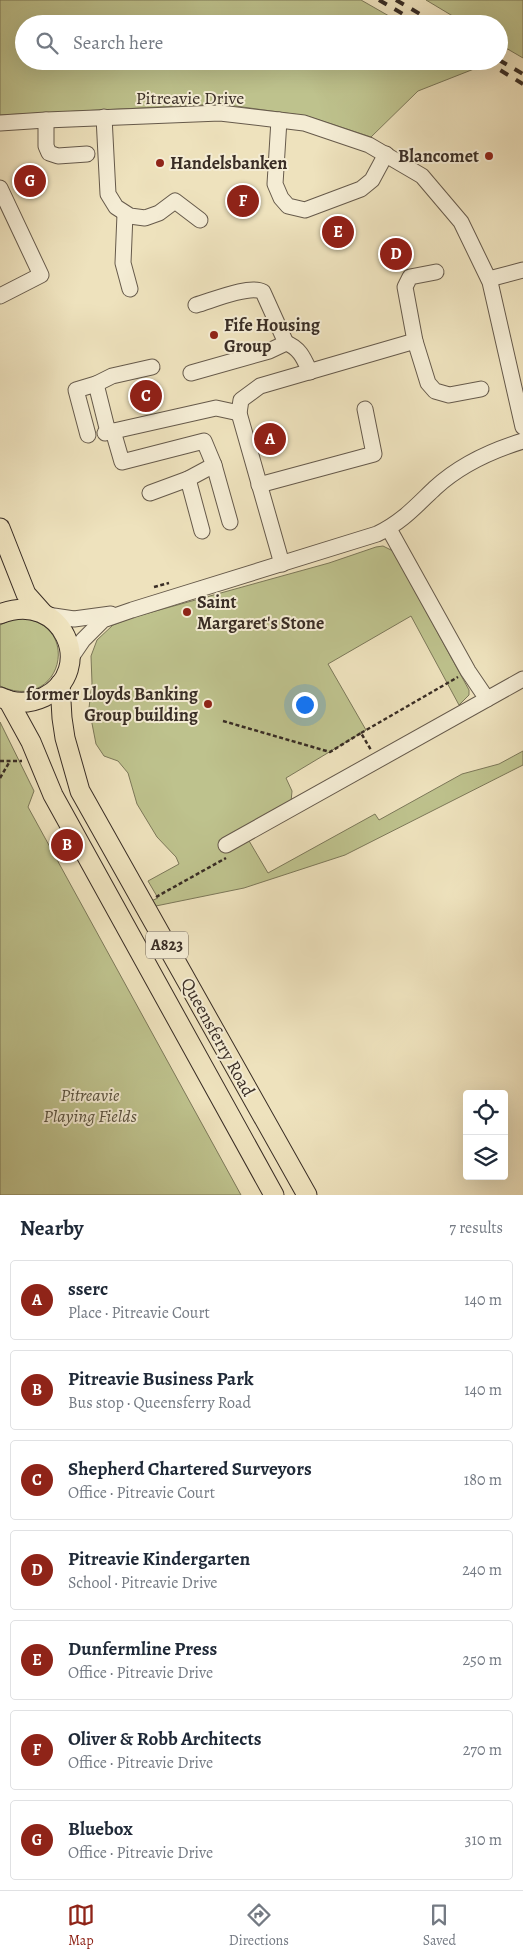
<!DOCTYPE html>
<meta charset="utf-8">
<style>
body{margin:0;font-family:Alegreya,serif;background:#f2f2f3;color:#1f2937}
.controls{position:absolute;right:15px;bottom:15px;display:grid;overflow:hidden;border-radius:5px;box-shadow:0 5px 20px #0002}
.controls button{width:45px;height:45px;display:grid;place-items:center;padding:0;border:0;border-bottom:1px solid #e0e1e3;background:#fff;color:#1f2937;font:25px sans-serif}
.you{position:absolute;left:304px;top:704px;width:18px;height:18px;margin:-12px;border:4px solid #fff;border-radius:50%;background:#1a73e8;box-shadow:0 0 0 8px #1a73e833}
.badge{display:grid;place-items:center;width:32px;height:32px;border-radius:50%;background:#8f2418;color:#fff;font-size:16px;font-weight:700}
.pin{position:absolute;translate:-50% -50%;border:2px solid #fff;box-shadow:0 1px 5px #0006}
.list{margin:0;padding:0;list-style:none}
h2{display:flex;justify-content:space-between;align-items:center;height:65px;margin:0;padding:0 20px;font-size:21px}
h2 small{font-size:16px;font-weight:400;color:#747a83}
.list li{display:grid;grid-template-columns:32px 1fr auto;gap:15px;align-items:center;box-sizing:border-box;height:80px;margin:0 10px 10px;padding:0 10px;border:1px solid #e0e1e3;border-radius:5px}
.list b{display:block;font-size:19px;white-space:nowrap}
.list p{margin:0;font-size:16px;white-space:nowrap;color:#747a83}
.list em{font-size:16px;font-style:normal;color:#747a83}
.icon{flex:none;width:28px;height:28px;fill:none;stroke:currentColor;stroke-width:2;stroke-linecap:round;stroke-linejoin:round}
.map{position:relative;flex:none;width:523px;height:1195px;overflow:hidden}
.search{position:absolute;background:#fff;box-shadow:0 5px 20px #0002;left:15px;right:15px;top:15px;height:55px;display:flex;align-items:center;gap:12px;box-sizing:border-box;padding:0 18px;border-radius:28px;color:#747a83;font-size:19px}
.sheet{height:695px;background:#fff}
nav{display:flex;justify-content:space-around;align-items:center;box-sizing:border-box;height:70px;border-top:1px solid #e0e1e3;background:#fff;font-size:14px;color:#747a83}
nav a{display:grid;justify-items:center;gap:2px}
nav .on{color:#8f2418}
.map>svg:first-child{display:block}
</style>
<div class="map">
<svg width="523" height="1195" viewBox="0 0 523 1195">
<rect width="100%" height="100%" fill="#eee2bd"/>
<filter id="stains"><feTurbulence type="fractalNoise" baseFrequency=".004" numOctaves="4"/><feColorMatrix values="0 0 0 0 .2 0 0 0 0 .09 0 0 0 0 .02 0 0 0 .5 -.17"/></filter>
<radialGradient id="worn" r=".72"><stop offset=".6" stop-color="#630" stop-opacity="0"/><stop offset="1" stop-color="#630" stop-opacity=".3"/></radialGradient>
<g fill="#bec28d" stroke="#7c7859">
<polygon points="0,0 361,0 403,24 24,24 24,61 469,61 479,67 418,91 371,137 307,116 221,104 0,115"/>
<polygon points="426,0 523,0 523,58 499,44 499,24 466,24"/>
<polygon points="383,546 393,551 469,690 469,695 459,705 411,616 328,664 366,730 286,778 292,791 291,802 245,834 268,873 375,814 379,820 462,774 499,764 523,751 523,765 345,855 244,888 146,908 144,904 158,898 148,881 179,864 176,857 157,837 137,804 128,773 118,761 104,756 96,744 89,708 92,683 91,656 97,640 113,625 134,617 329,563 376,547"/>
<path d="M15,618C85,618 63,715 0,686V625Z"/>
<polygon points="0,722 34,791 28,807 241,1195 0,1195"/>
</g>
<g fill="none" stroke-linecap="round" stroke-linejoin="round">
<g stroke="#665a4b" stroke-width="17">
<g id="minor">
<polyline points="104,117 108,194 116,207 130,216 145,218 159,213 175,201 200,220"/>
<polyline points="46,120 46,146 49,153 58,156 87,154"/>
<polyline points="279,120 275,184 281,198 288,206 305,210 361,189 372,180 386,154"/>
<polyline points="0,123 46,120 220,113 304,123 369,145 422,176 461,222 490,282 523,427"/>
<polyline points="0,188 41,275 0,296"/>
<polyline points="125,214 123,263 130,289"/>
<polyline points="436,272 410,277 405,287 415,341 428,383 435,391 449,395 481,389"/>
<polyline points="489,279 523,270"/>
<path d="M196,305C211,301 250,284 263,292L286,343"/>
<path d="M191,373L269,351L286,343C300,348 304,359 310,372"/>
<polyline points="96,384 112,376 152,367"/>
<polyline points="113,431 122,462 204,441 214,465 188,479 150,493"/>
<polyline points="105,433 216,408 239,413"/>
<polyline points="88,435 76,390 96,384 108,432"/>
<polyline points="214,465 230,522"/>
<polyline points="188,479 202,531"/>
<polyline points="259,485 374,454 365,409"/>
<polyline points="389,529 468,671 487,699"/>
<polyline points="282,564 239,413 241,400 260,386 415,341"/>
<polyline points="47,615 74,619 111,614"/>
<path d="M70,659L83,640L103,620L132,610L377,534C401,523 416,506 435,488C460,465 490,451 523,441"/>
<polyline points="226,845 523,679"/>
</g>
</g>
<g stroke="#392d25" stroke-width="21">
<g id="major">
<polyline points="0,528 26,594 42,612"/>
<path d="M0,614C63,589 97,671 44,697C29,704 14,704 0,697"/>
<polyline points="60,684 62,718 65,738 80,791 307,1195"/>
<polyline points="8,700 31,742 53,795 274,1195"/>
</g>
</g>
<g stroke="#392d25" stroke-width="2.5" stroke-dasharray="4 2.5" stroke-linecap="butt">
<polyline points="154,587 169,583"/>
<polyline points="223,721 330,752 361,733 371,750"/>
<polyline points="361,733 458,677"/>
<polyline points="0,761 22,761"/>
<polyline points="0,778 10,761"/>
<polyline points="156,897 226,858"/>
</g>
<use href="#minor" stroke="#f4ecd4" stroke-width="15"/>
<use href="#major" stroke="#eee2bd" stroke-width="19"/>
<g stroke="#392d25" stroke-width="4" stroke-dasharray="9 9" stroke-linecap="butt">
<polyline points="379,0 420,24"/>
<polyline points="396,0 437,24"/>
<polyline points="499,60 523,74"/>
<polyline points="485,61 523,84"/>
</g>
</g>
<g fill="#8f2418" stroke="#f4ecd4" stroke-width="2">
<circle cx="489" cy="156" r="5"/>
<circle cx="160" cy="163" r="5"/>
<circle cx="214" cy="335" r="5"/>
<circle cx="187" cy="612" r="5"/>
<circle cx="208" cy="704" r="5"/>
</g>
<g text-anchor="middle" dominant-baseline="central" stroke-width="4" stroke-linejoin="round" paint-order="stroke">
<rect fill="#f4ecd4" stroke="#71665a" stroke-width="1" x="146" y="931.5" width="42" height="27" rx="4"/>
<g font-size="16" font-weight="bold" fill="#392d25">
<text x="167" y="945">A823</text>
</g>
<g font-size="18" fill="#392d25" stroke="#f4ecd4">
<text x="190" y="98">Pitreavie Drive</text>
<text transform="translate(218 1037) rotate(61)">Queensferry Road</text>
</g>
<g font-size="18" font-weight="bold" fill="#392d25" stroke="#f4ecd4" text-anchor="start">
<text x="479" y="156" text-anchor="end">Blancomet</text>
<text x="170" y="163">Handelsbanken</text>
<text x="224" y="325">Fife Housing<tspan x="224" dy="21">Group</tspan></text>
<text x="197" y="602">Saint<tspan x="197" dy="21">Margaret's Stone</tspan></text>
<text x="198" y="694" text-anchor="end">former Lloyds Banking<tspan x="198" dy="21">Group building</tspan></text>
</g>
<g font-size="18" font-style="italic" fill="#5a523f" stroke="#f4ecd4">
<text x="90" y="1095">Pitreavie<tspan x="90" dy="21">Playing Fields</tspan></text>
</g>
</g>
<rect width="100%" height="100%" filter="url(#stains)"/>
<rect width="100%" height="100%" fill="url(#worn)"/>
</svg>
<div class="controls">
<button><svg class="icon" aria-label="locate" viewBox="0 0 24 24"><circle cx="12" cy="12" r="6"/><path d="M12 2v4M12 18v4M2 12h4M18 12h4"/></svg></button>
<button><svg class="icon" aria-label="layers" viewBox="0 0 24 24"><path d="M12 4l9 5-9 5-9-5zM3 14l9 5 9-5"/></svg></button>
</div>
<div class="you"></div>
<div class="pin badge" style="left:270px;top:439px">A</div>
<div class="pin badge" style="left:67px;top:845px">B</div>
<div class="pin badge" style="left:146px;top:396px">C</div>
<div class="pin badge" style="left:396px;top:254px">D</div>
<div class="pin badge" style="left:338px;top:232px">E</div>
<div class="pin badge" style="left:243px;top:201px">F</div>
<div class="pin badge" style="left:30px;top:181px">G</div>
<div class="search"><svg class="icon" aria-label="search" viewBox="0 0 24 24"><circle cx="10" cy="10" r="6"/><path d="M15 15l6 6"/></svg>Search here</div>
</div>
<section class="sheet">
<h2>Nearby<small>7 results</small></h2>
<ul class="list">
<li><span class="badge">A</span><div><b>sserc</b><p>Place · Pitreavie Court</p></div><em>140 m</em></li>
<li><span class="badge">B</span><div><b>Pitreavie Business Park</b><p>Bus stop · Queensferry Road</p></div><em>140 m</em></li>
<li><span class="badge">C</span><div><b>Shepherd Chartered Surveyors</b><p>Office · Pitreavie Court</p></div><em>180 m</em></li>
<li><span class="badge">D</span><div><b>Pitreavie Kindergarten</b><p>School · Pitreavie Drive</p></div><em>240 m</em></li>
<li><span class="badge">E</span><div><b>Dunfermline Press</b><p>Office · Pitreavie Drive</p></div><em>250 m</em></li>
<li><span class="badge">F</span><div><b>Oliver &amp; Robb Architects</b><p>Office · Pitreavie Drive</p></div><em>270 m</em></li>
<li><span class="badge">G</span><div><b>Bluebox</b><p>Office · Pitreavie Drive</p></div><em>310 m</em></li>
</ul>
</section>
<nav>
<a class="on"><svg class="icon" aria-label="map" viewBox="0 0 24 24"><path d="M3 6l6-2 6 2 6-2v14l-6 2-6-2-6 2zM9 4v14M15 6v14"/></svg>Map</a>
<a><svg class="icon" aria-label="directions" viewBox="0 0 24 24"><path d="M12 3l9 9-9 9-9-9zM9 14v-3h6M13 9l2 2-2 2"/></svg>Directions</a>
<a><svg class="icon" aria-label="saved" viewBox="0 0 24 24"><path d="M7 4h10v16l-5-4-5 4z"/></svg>Saved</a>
</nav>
